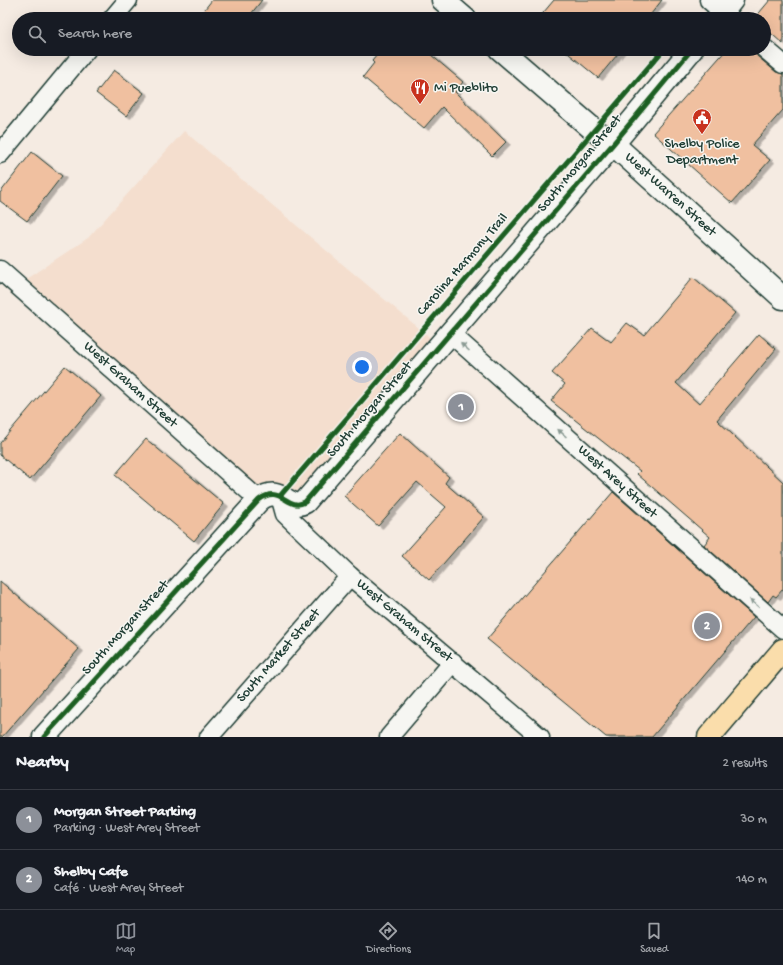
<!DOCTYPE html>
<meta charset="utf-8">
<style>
body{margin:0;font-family:"Gochi Hand",sans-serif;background:#20242c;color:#f1f3f6}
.you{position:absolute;left:362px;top:367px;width:14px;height:14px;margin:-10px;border:3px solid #fff;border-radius:50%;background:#1a73e8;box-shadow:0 0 0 6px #1a73e833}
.badge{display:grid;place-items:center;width:26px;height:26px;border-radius:50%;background:#8c9099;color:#fff;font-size:13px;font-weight:700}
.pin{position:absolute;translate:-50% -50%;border:2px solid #fff;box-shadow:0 1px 4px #0006}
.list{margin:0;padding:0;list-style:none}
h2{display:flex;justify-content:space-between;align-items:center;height:52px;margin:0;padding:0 16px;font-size:17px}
h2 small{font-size:13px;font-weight:400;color:#9ea1a6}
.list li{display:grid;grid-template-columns:26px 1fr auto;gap:12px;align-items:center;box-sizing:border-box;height:60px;padding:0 16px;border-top:1px solid #363941}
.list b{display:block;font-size:15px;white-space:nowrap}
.list p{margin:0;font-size:13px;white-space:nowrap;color:#9ea1a6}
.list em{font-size:13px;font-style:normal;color:#9ea1a6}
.icon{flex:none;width:22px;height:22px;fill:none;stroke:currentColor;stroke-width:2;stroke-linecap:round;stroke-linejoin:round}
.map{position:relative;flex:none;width:783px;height:737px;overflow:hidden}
.search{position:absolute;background:#171b24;box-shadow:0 4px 16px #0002;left:12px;right:12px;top:12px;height:44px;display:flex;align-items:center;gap:10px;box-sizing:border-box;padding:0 14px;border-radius:22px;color:#9ea1a6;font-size:15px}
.sheet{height:172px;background:#171b24}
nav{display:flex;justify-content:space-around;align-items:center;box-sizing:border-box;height:56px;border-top:1px solid #363941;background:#171b24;font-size:11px;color:#9ea1a6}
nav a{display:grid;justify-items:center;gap:2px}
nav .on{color:#8c9099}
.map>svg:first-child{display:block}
</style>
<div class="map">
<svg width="783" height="737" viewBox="0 0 783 737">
<defs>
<filter id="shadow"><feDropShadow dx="4.5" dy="2.5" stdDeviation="0" flood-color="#0004"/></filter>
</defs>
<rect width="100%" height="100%" fill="#f5ebe2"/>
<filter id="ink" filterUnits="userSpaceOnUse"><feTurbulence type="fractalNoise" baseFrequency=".025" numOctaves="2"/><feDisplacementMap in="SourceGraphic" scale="8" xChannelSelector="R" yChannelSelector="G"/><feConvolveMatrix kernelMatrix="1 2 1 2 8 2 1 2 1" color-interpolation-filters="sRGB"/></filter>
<g filter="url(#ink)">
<polygon fill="#f4dece" points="184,131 440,346 305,502 264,496 17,285 88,238"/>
<g fill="#f0c0a0" stroke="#1f3d34" filter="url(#shadow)">
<polygon points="212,0 262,0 247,19 197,19"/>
<polygon points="554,0 662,0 647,19 538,19"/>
<polygon points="770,0 783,0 783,44 764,27 764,19 754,19"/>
<polygon points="382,49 424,49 463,82 455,92 506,142 492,156 442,107 424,128 363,77 374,63 372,61"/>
<polygon points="563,49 622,49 598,78"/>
<polygon points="727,49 754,49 757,56 776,72 783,74 783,110 752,145 770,160 732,203 653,133"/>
<polygon points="114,70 144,93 126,116 96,93"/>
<polygon points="32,152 62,176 27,221 0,201 0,193"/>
<polygon points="693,277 735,313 676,383 699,404 759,334 776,349 717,420 783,482 783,589 776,597 773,595 768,602 704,545 710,537 637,474 640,471 551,401 565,384 552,373 592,328 611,342 627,323 644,335"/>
<polygon points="65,366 101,396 30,480 0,455 0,443"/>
<polygon points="400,433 449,477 445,483 484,517 429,580 402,556 446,507 417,482 378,526 344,496"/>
<polygon points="146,439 224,504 194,541 115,475"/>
<polygon points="613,492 754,617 652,737 606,737 487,639"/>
<polygon points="0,581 79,649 2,737 0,737"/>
</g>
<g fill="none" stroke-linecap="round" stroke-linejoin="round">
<g stroke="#1f3d34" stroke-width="21">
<g id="minor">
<polyline points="709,0 731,19"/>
<polyline points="112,19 128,0"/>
<polyline points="764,48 783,64"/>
<polyline points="0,154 87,49"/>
<polyline points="0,270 259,500"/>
<polyline points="451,334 783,629"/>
<polyline points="280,496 285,514 350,576 540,737"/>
<polyline points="209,737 350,576"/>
<polyline points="389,737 453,662"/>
</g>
</g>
<g stroke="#1f3d34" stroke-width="25">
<g id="tertiary">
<polyline points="717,19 732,0"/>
<path d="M44,737L259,500C281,483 287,512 305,502L613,144L692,49"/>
</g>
</g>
<g stroke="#1f3d34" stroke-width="25">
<g id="secondary">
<polyline points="443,0 465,19"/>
<polyline points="500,49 594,130 613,144 783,298"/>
</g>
</g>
<g stroke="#1f3d34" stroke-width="25">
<polyline id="primary" points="709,737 783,650"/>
</g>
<use href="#minor" stroke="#f6f6f2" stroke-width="18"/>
<use href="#tertiary" stroke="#f6f6f2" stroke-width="22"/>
<use href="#secondary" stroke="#f6f6f2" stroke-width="22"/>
<use href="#primary" stroke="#faddab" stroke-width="22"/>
<g stroke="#f6f6f2" stroke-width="8">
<g id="cycleway">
<polyline points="280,496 664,49"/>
<path d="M44,737L259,500C281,483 287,512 305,502L613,144L692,49"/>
</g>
</g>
<use href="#cycleway" stroke="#1b5e20" stroke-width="5"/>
</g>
<defs><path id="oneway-solid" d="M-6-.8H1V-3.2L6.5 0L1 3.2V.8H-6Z"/></defs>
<g fill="#8a9a93">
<use href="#oneway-solid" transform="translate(465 347) rotate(-138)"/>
<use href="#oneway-solid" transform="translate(562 433) rotate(-138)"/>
<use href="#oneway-solid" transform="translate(754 603) rotate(-139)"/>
</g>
</g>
<defs>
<g id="restaurant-pin" transform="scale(1)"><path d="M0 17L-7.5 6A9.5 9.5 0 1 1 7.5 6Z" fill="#c8321e" stroke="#f6f6f2"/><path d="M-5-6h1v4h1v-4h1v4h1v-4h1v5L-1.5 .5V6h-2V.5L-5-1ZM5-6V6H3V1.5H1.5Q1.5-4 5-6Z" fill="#fff"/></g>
<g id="civic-pin" transform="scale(1)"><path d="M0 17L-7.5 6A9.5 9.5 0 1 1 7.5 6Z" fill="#c8321e" stroke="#f6f6f2"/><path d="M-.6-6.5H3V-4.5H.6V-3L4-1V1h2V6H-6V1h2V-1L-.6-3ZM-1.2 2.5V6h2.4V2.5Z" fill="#fff"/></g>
</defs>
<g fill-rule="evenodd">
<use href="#restaurant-pin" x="420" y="88"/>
<use href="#civic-pin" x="702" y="118"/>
</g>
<g text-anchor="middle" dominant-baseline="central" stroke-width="3" stroke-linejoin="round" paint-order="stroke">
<g font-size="14" fill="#1f3d34" stroke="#f6f6f2" text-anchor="start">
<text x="434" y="88">Mi Pueblito</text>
<text x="702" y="144" text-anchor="middle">Shelby Police<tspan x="702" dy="16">Department</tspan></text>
</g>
<g font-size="14" fill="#1f3d34" stroke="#f6f6f2">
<text transform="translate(580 164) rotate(-50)">South Morgan Street</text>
<text transform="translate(670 195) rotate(42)">West Warren Street</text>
<text transform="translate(463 265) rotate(-49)">Carolina Harmony Trail</text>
<text transform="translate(130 385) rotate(42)">West Graham Street</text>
<text transform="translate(370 410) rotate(-49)">South Morgan Street</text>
<text transform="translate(617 482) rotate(42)">West Arey Street</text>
<text transform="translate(404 621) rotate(40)">West Graham Street</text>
<text transform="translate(126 628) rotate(-48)">South Morgan Street</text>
<text transform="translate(279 656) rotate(-49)">South Market Street</text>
</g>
</g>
</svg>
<div class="you"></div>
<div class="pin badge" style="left:461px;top:407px">1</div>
<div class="pin badge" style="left:707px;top:626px">2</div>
<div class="search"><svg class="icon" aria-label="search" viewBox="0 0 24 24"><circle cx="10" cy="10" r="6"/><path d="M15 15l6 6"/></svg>Search here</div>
</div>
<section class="sheet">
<h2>Nearby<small>2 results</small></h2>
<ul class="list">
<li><span class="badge">1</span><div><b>Morgan Street Parking</b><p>Parking · West Arey Street</p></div><em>30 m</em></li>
<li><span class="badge">2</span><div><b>Shelby Cafe</b><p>Café · West Arey Street</p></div><em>140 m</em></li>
</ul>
</section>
<nav>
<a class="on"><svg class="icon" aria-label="map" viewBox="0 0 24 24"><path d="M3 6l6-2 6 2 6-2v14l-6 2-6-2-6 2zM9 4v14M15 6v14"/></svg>Map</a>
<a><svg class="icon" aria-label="directions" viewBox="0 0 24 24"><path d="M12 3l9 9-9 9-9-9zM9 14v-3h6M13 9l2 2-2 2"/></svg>Directions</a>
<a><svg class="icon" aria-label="saved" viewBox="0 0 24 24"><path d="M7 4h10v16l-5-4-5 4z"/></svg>Saved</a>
</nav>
